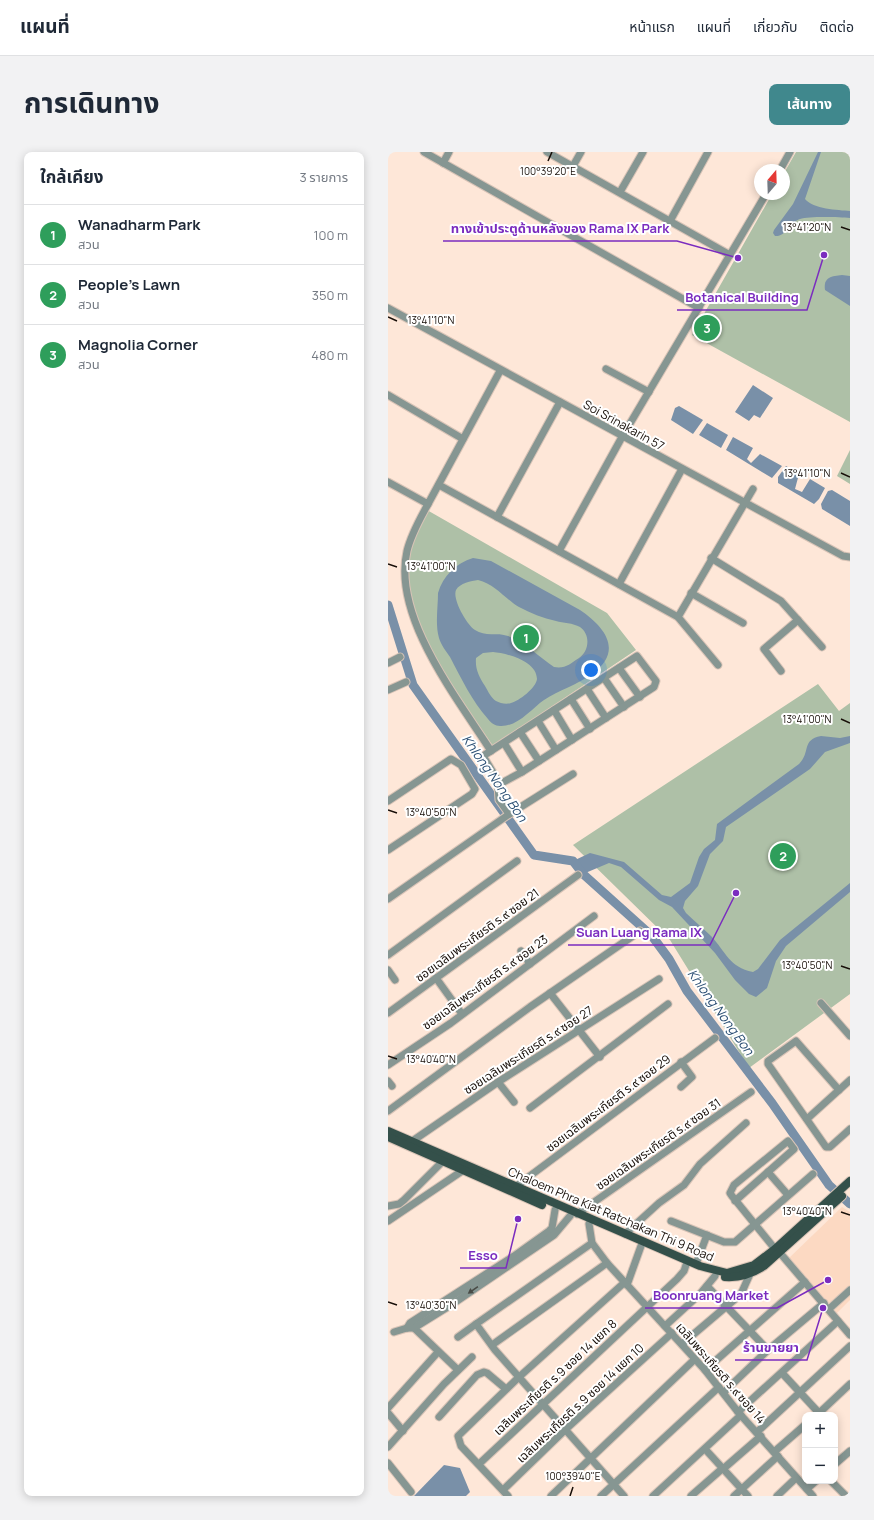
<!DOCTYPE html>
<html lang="th">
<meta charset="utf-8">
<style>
body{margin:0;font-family:Manrope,"Noto Sans Thai",sans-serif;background:#f2f2f3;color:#1f2937}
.controls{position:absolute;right:12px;bottom:12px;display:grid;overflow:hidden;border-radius:8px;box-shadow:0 2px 10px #0003}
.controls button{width:36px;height:36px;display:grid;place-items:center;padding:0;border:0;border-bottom:1px solid #e0e1e3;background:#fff;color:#1f2937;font:20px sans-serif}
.compass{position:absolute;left:366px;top:12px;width:36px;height:36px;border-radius:50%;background:#fff;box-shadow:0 2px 10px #0003;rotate:19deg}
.you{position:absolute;left:203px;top:518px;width:14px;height:14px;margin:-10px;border:3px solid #fff;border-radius:50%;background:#1a73e8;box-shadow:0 0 0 6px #1a73e833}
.badge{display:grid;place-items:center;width:26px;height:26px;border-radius:50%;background:#40888d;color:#fff;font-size:13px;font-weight:700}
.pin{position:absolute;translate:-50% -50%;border:2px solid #fff;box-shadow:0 1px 4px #0006}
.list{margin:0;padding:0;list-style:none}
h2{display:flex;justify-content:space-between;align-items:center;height:52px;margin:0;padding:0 16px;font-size:17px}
h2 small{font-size:13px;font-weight:400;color:#747a83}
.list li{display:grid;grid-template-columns:26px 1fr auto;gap:12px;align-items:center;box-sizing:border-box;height:60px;padding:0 16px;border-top:1px solid #e0e1e3}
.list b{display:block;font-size:15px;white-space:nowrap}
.list p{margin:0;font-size:13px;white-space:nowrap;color:#747a83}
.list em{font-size:13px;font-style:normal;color:#747a83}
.map{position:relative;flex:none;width:462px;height:1344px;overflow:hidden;border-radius:8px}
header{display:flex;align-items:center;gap:24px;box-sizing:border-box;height:56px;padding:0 20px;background:#fff;border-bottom:1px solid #e0e1e3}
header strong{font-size:19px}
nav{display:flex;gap:22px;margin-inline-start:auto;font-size:14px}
.intro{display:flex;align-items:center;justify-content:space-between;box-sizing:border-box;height:96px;padding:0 24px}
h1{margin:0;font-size:28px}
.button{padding:10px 18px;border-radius:8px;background:#40888d;color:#fff;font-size:14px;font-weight:700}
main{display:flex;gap:24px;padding:0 24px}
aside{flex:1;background:#fff;border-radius:8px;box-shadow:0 2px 10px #0003}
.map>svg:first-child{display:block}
</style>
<header>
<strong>แผนที่</strong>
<nav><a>หน้าแรก</a><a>แผนที่</a><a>เกี่ยวกับ</a><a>ติดต่อ</a></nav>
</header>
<div class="intro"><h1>การเดินทาง</h1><a class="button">เส้นทาง</a></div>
<main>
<aside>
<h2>ใกล้เคียง<small>3 รายการ</small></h2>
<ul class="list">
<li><span class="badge" style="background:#2e9e5b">1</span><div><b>Wanadharm Park</b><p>สวน</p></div><em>100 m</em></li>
<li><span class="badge" style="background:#2e9e5b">2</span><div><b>People’s Lawn</b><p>สวน</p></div><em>350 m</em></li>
<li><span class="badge" style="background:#2e9e5b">3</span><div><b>Magnolia Corner</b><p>สวน</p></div><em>480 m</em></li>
</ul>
</aside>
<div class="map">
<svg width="462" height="1344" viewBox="0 0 462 1344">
<rect width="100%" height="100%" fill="#fee7d8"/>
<polygon fill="#fcd9c2" points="454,1055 462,1060 462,1148 449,1161 400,1107"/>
<g fill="#aec0a7">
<polygon points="408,0 462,0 462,270 304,183 384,42 396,42 396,21"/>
<polygon points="462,298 462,332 449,324"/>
<path d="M39,358L219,461L248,498L105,594C69,540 10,469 21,400C24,385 31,372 39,358Z"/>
<polygon points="430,532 451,559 462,551 462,842 361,916 282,788 185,693"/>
</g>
<g fill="#7990a8" fill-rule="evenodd">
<path d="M430,0H433L417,47C425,57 450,58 462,59V66C451,65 421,64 412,67C401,71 398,85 387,84L385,81L386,78L405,52Z"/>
<path d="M454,123L462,124V154L437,138C435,125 444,124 454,123Z"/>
<polygon points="365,233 385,246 372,266 366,263 361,269 347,260"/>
<polygon points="291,254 315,268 305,282 283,268 287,256"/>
<polygon points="319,271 340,283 333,296 311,283"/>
<polygon points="345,285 365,296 359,307 363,311 372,302 394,314 384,326 338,298"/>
<polygon points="398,314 411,322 407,337 414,340 422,327 437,336 431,347 426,352 390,331 390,325"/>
<polygon points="444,338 462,349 462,374 434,357 433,352 440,339"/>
<path d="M85,406L103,409L192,458C217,475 236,499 204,522C189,533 171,538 156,548C143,557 130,575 112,574C107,574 103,571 100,567C84,549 73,526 62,505C58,499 53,493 51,486C47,472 50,455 50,441C55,424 68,411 85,406ZM90,428C107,432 116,446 131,455C142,461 155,466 168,469C175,471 185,471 192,475C203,483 201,499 191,506C182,512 177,517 166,515C151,505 137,490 120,484C109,480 97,485 87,478C79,473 64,447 68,438C72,431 83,429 90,428ZM105,500C118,501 149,509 149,527C148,536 131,549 123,551C118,553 112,551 108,549C103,546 100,539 97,534C91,525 87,517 88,506L95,501Z"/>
<path d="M433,584L452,586L462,584V591L437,600L422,617L338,675L335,689L322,702L310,734L297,749L295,756L298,761C306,769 315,776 323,784C338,800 341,815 365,820L370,817L392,788L462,731V740L398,794L388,809L379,836L368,845L361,842L347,828L327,801L284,755L271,748L233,715L221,711L195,722L185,709L202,701L236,710L274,743L283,745L302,731L311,705L316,697L327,688L329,672L411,612C423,600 413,588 433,584Z"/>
<polygon points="56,1313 72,1316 82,1340 78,1344 26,1344"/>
</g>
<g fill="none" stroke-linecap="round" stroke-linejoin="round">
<polyline stroke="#7990a8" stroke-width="9" points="0,453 25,533 146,703 185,709 195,722 264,784 281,807 299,839 384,951 441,1033 462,1052"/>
<g stroke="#d9c4b7" stroke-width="9">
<g id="minor">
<polyline points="36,0 311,156"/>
<polyline points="159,0 342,103"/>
<polyline points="55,11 61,0"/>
<polyline points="185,14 193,0"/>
<polyline points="392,18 402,0"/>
<polyline points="232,40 255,0"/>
<polyline points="282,69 320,0"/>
<polyline points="0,156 455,404 462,405"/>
<polyline points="218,217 261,240"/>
<polyline points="0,243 75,287"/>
<polyline points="0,330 40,352 112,219"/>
<polyline points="51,333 290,465 330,513"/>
<path d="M40,352C32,367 23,382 19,399C4,465 70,547 103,599"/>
<polyline points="109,365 172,250"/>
<polyline points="171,399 234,285 378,42"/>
<polyline points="323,406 393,449 434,495"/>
<polyline points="231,432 294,317"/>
<polyline points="303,441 355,471"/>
<polyline points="290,465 365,337"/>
<polyline points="0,511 12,505"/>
<polyline points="231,516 252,545"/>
<polyline points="393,519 376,497 410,468"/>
<polyline points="216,526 236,555"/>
<polyline points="199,537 218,566"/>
<polyline points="0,538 18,530"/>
<polyline points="183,547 202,577"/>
<polyline points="166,558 184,588"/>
<polyline points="150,569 168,598"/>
<polyline points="132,580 151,609"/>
<polyline points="116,591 134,620"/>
<polyline points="112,632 95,604 249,504 268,529 266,535 134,620 110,633 111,648 121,662"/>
<polyline points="0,649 63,607 73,613 87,637 84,642 0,698"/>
<polyline points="0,747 120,663 185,622"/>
<polyline points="133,799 142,812"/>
<polyline points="0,803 129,709"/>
<polyline points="0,818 7,828"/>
<polyline points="48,826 74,862"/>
<polyline points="162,841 212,905"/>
<polyline points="433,851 462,884"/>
<polyline points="0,861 190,723"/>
<polyline points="293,910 304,925 293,935"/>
<polyline points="0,913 63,871 206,764"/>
<polyline points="0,929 4,934"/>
<polyline points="110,930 126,950"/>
<polyline points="451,938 408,889 380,909 380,912 438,995 442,995 462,977"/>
<polyline points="142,956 280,852"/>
<polyline points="0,959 142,855 252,779"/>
<polyline points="419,967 462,928"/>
<polyline points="23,990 110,930 271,827"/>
<polyline points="380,1020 400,1043"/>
<polyline points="127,1035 327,886"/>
<polyline points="347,1049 406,997 400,989 346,1033 342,1041 344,1044 387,1097"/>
<polyline points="0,1054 11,1052 16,1048 54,1010"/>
<polyline points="189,1062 363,940"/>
<polyline points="0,1069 74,1019"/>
<polyline points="283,1069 336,1090 347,1090 425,1022"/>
<polyline points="201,1072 204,1091 219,1111 317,1218 350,1260 425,1344"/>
<polyline points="237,1082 271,1051 296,1033 312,1012 358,971"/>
<polyline points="204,1091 88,1172 107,1198 236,1344"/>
<polyline points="392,1101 462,1183"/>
<polyline points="308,1112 319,1083"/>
<polyline points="239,1133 253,1094"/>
<polyline points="319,1134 380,1198"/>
<polyline points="441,1157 462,1138"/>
<polyline points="24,1174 70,1218"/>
<polyline points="277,1174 312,1142 327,1124"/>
<polyline points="19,1176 22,1171 126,1104 161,1079 164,1076 167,1058"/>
<polyline points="6,1180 19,1176 26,1176 63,1153 166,1083 182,1064"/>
<polyline points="70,1185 88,1172"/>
<polyline points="294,1192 353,1142 362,1122"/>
<polyline points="104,1193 219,1111"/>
<polyline points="317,1218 417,1130"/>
<polyline points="394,1221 431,1261"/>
<polyline points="336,1240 380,1198 436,1151"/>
<polyline points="0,1256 50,1200"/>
<polyline points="350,1260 450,1169"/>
<polyline points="0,1261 15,1279"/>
<polyline points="429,1263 462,1232"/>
<polyline points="51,1265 89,1223 96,1220 99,1221 118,1237"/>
<polyline points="369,1280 462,1194"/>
<polyline points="0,1295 56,1232 84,1205"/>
<polyline points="317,1297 360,1344"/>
<polyline points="386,1300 417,1273"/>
<polyline points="0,1311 23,1340"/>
<polyline points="91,1312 289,1127 296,1119 298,1113"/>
<polyline points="447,1312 462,1299"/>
<polyline points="335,1317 373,1284"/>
<polyline points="443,1329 458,1344"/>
<polyline points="419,1337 428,1329"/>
<polyline points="115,1338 177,1278 284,1181"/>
<polyline points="120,1344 73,1294 70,1284 131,1225 237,1130"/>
<polyline points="163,1344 307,1207"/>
<polyline points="213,1344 331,1235"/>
<polyline points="265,1344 353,1263"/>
<polyline points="303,1344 335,1316"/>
<polyline points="346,1344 390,1304"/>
<polyline points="389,1344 408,1326"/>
</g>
</g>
<g stroke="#d9c4b7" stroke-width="10">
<g id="major">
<polyline points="0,979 312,1114 339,1121 366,1113 387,1097 462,1029"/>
<polyline points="0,985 154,1053"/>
<path d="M337,1125C352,1126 364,1122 376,1114L454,1044"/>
</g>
</g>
<use href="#minor" stroke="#869692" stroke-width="7"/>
<use href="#major" stroke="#34504a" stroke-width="8"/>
</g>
<defs><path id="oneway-solid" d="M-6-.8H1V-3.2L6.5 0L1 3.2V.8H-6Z"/></defs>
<use fill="#494b46" href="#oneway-solid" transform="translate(85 1138) rotate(145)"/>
<path fill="none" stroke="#170e08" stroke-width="1.5" d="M160,9L164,0M453,75L462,78M0,165L9,169M453,321L462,325M0,412L9,415M453,567L462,571M0,658L9,661M453,814L462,817M0,904L9,907M453,1060L462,1063M0,1150L9,1153M182,1344L185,1335"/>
<g text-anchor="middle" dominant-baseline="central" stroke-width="4" stroke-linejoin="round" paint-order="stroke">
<g font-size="12" fill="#170e08" stroke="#fff">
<text transform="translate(236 273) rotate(29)">Soi Srinakarin 57</text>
<text transform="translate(89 783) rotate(-36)">ซอยเฉลิมพระเกียรติ ร.๙ ซอย 21</text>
<text transform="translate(97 830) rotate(-36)">ซอยเฉลิมพระเกียรติ ร.๙ ซอย 23</text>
<text transform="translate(140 898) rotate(-33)">ซอยเฉลิมพระเกียรติ ร.๙ ซอย 27</text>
<text transform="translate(220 951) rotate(-37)">ซอยเฉลิมพระเกียรติ ร.๙ ซอย 29</text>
<text transform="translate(270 992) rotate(-35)">ซอยเฉลิมพระเกียรติ ร.๙ ซอย 31</text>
<text transform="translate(223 1062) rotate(23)">Chaloem Phra Kiat Ratchakan Thi 9 Road</text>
<text transform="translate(333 1221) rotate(49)">เฉลิมพระเกียรติ ร.๙ ซอย 14</text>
<text transform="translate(167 1225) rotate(-43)">เฉลิมพระเกียรติ ร.9 ซอย 14 แยก 8</text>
<text transform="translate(192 1251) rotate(-43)">เฉลิมพระเกียรติ ร.9 ซอย 14 แยก 10</text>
</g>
<g font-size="13" font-style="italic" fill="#2a4e73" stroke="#fff">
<text transform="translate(107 626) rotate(55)">Khlong Nong Bon</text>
<text transform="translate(333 860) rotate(54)">Khlong Nong Bon</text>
</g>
</g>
<g font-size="10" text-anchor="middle" fill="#170e08" stroke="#fff" stroke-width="4" stroke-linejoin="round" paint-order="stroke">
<text x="160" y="23">100°39'20"E</text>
<text x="419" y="79">13°41'20"N</text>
<text x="43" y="172">13°41'10"N</text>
<text x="419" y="325">13°41'10"N</text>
<text x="43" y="418">13°41'00"N</text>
<text x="419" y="571">13°41'00"N</text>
<text x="43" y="664">13°40'50"N</text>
<text x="419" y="817">13°40'50"N</text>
<text x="43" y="911">13°40'40"N</text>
<text x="419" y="1063">13°40'40"N</text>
<text x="43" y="1157">13°40'30"N</text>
<text x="185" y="1328">100°39'40"E</text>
</g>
<path fill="none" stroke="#7b2cbf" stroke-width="1.5" d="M350 106L289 89H55M436 103L419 158H289M348 741L322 793H180M130 1067L118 1116H72M440 1128L389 1156H257M435 1156L419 1208H347"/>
<g fill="#7b2cbf" stroke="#fff" stroke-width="1.5">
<circle cx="350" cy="106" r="4"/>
<circle cx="436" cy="103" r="4"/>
<circle cx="348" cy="741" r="4"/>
<circle cx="130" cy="1067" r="4"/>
<circle cx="440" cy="1128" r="4"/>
<circle cx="435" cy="1156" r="4"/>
</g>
<g font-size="13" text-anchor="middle" font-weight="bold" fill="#7b2cbf" stroke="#fff" stroke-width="4" stroke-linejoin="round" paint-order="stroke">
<text x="172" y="81">ทางเข้าประตูด้านหลังของ Rama IX Park</text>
<text x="354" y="150">Botanical Building</text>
<text x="251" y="785">Suan Luang Rama IX</text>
<text x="95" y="1108">Esso</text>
<text x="323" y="1148">Boonruang Market</text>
<text x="383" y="1200">ร้านขายยา</text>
</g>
</svg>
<div class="controls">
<button>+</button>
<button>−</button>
</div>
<svg class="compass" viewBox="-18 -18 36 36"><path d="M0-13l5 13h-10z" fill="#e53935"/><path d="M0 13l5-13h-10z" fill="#747a83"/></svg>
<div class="you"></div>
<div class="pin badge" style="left:138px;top:486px;background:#2e9e5b">1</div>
<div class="pin badge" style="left:395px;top:704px;background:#2e9e5b">2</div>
<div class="pin badge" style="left:319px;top:176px;background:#2e9e5b">3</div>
</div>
</main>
